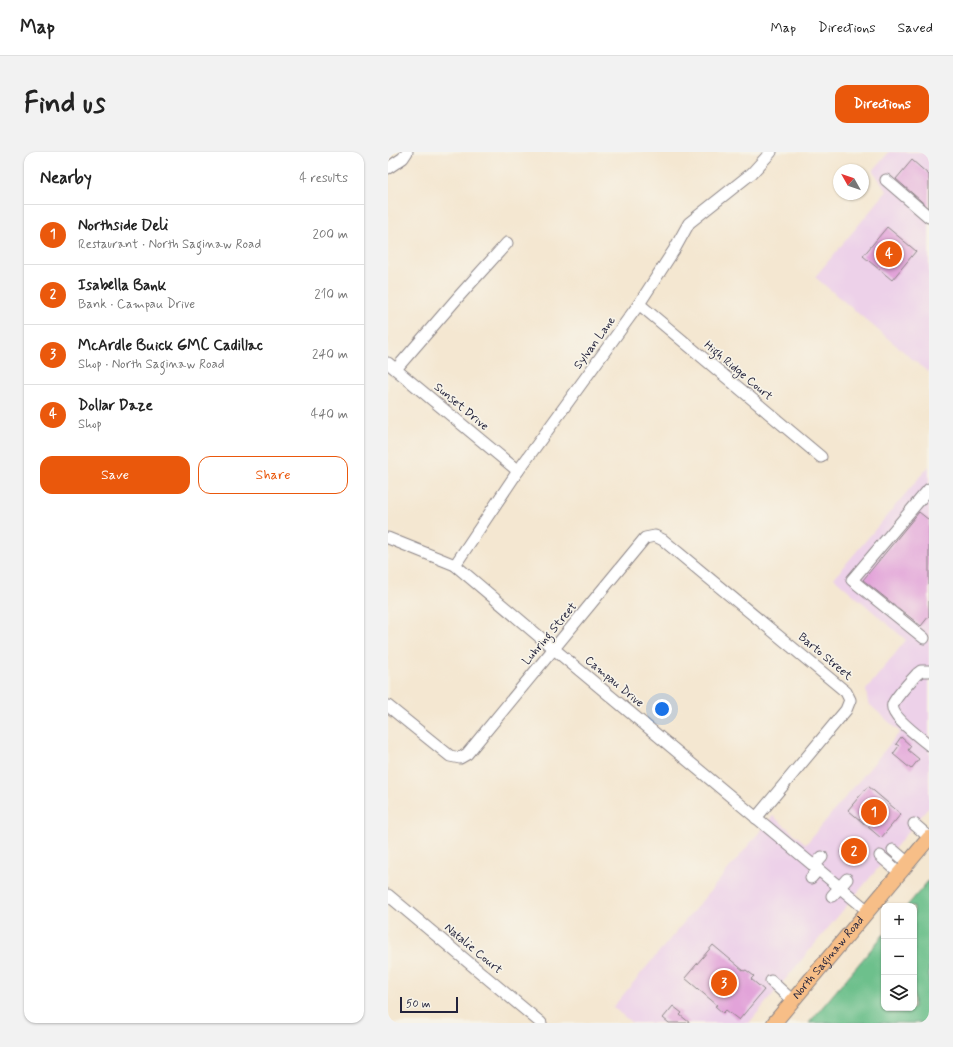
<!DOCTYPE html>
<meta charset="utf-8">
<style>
body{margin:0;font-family:Mynerve,sans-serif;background:#f2f2f2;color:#222}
.controls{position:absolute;right:12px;bottom:12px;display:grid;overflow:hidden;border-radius:8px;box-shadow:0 1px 3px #0004}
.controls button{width:36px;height:36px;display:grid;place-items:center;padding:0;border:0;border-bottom:1px solid #e0e0e0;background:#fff;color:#222;font:20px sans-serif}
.compass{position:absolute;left:445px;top:12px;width:36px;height:36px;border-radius:50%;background:#fff;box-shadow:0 1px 3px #0004;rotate:310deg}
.scale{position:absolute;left:12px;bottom:10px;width:58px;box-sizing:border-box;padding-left:4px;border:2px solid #22223b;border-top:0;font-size:11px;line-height:14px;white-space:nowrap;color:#22223b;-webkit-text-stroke:3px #f7f3e8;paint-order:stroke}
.you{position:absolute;left:274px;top:557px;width:14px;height:14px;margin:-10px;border:3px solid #fff;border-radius:50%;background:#1a73e8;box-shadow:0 0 0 6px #1a73e833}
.badge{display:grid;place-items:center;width:26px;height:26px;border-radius:50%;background:#ea580c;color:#fff;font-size:13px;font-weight:700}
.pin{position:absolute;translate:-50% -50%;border:2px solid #fff;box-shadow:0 1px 4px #0006}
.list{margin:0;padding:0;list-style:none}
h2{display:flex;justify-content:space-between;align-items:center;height:52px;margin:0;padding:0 16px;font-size:17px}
h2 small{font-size:13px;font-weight:400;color:#767676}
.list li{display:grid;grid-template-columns:26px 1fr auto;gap:12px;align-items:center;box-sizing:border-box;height:60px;padding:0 16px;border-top:1px solid #e0e0e0}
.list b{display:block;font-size:15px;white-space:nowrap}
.list p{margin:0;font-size:13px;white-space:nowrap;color:#767676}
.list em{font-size:13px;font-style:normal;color:#767676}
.actions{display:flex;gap:8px;padding:12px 16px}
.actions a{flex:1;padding:9px 0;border:1px solid #ea580c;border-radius:12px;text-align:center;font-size:14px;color:#ea580c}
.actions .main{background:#ea580c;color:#fff}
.icon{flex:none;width:22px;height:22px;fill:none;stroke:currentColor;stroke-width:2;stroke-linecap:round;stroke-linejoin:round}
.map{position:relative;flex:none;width:541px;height:871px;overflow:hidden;border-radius:12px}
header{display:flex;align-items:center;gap:24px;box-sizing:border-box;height:56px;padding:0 20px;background:#fff;border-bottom:1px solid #e0e0e0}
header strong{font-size:19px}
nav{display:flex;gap:22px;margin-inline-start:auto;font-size:14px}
.intro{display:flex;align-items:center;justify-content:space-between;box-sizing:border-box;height:96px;padding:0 24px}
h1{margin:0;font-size:28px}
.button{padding:10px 18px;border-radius:12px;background:#ea580c;color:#fff;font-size:14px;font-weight:700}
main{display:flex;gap:24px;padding:0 24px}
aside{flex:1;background:#fff;border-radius:12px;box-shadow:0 1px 3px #0004}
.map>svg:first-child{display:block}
</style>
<header>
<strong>Map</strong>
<nav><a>Map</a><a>Directions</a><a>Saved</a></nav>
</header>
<div class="intro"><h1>Find us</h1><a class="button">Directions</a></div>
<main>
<aside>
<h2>Nearby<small>4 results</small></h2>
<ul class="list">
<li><span class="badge">1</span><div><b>Northside Deli</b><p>Restaurant · North Saginaw Road</p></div><em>200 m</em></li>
<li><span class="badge">2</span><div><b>Isabella Bank</b><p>Bank · Campau Drive</p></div><em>210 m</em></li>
<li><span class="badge">3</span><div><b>McArdle Buick GMC Cadillac</b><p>Shop · North Saginaw Road</p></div><em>240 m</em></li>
<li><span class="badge">4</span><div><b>Dollar Daze</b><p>Shop</p></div><em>440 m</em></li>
</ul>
<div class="actions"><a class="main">Save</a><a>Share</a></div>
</aside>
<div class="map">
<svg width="541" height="871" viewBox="0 0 541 871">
<rect width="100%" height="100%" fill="#f7f3e8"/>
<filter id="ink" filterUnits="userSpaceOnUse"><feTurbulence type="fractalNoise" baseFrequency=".025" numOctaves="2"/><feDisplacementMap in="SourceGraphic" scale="8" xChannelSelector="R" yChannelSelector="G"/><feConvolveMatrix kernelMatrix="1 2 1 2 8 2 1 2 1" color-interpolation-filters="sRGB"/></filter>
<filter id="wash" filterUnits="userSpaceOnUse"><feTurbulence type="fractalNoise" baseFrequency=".012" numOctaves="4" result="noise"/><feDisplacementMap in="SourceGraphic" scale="16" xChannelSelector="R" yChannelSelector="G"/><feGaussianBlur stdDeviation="0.9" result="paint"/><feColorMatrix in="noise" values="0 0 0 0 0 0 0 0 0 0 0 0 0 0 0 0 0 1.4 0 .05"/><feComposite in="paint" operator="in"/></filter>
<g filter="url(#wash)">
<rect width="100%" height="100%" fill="#f4e7d1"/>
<g fill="#edd1e9">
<polygon points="501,0 541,0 541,221 427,125 499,39 485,19"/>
<polygon points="541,314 541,655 361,871 244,871 225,855 385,664 418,692 512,580 480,551 478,538 518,488 446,426"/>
</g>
<polygon fill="#6dc08c" stroke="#487164" points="541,728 541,871 421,871 496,782 496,856 526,856 526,754 519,754"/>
<g id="blocks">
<g fill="#e2a3d9">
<polygon points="524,8 541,23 541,56 508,27"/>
<polygon points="499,75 528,99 504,128 475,104"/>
<polygon points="531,360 541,368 541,464 533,474 475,428"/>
<polygon points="513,585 523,594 520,598 531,607 523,617 505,602 511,594 508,592"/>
<polygon points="480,634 513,662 493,686 460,658"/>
<polygon points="464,687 470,692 473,690 477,693 475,696 477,697 466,711 453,700"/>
<polygon points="325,793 356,819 358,818 366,824 363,827 376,838 351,868 338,858 335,861 327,854 329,853 297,826"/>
<polygon points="285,854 294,861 292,863 302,871 281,871 275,866"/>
</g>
</g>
</g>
<g filter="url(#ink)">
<use href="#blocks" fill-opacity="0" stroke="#8b8486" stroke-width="1"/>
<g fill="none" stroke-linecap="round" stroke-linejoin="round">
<g stroke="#8b8486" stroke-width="13">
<g id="minor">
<polyline points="0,16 15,6 19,0"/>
<polyline points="498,28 541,65"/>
<polyline points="251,152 433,305"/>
<polyline points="0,211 130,319"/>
<polyline points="8,217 72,143 119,91"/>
<polyline points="0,386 67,413 166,497 480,759"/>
<polyline points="67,413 130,319 251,152 286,98 301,71 364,21 383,0"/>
<polyline points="536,486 464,428 541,337"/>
<path d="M541,519H533L529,522C522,530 509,543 505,552C501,564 532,585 541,593"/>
<polyline points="0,554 62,604 72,606 79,602 257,386 267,384 275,388 458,540 462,548 458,558 368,666"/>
<polyline points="526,672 541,685"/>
<polyline points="505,698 520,711"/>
<polyline points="492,704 512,721"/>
<polyline points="426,714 434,705"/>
<polyline points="423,726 430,718"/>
<polyline points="0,743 153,871"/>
<polyline points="444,744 459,727"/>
<polyline points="383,829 405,849"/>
</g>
</g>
<g stroke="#8b8486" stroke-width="16">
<g id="major">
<path id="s1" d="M386,871L541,686"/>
</g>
</g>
<use href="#minor" stroke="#fff" stroke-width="11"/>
<use href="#major" stroke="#f7be87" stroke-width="14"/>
</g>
</g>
<g text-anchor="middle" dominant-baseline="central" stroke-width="3.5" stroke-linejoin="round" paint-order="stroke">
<g font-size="12" fill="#22223b" stroke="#f7f3e8">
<text transform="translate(207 191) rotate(-54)">Sylvan Lane</text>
<text transform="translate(350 219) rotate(40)">High Ridge Court</text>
<text transform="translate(73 255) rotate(40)">Sunset Drive</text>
<text transform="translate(162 482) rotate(-50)">Luhring Street</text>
<text transform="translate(437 505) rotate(40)">Barto Street</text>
<text transform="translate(226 530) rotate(40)">Campau Drive</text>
<text transform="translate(85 797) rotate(40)">Natalie Court</text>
<text stroke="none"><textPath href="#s1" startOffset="85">North Saginaw Road</textPath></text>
</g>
</g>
</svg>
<div class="controls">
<button>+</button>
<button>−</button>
<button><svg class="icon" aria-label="layers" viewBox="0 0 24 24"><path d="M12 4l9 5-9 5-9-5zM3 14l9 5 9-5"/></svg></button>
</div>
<svg class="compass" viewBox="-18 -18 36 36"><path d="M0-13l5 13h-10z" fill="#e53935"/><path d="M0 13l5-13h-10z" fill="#767676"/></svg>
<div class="scale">50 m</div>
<div class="you"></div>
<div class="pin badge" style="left:486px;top:660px">1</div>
<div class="pin badge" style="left:466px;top:699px">2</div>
<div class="pin badge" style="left:336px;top:831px">3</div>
<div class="pin badge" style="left:501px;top:102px">4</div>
</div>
</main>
